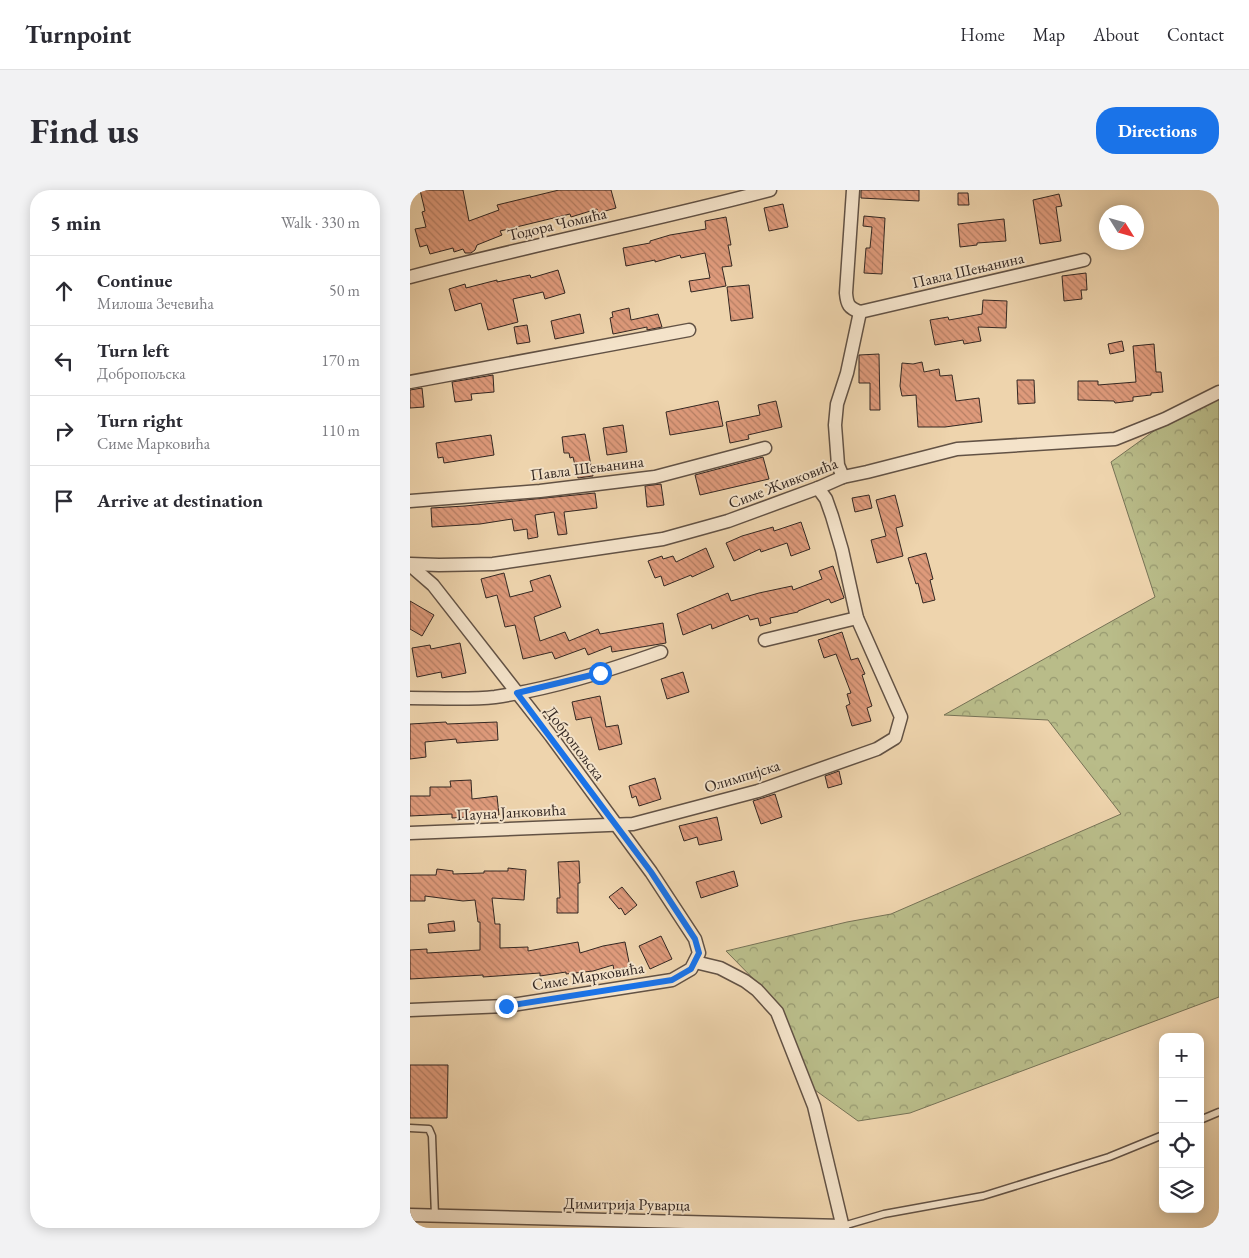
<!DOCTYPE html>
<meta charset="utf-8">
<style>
body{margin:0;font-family:"EB Garamond",serif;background:#f2f2f3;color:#2b2b33}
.controls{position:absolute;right:15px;bottom:15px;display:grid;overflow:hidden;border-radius:10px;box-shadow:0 2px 12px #0003}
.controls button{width:45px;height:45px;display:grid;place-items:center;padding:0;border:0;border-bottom:1px solid #e1e1e2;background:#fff;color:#2b2b33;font:25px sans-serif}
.compass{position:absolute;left:689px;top:15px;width:45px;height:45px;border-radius:50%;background:#fff;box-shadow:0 2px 12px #0003;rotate:127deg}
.stop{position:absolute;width:15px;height:15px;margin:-11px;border:4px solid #1a73e8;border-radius:50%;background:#fff}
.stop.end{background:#1a73e8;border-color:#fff;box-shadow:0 1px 5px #0008}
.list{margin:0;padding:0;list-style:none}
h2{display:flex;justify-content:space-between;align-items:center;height:65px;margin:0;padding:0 20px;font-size:21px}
h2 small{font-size:16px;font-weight:400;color:#7c7c81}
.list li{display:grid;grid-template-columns:32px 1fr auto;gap:15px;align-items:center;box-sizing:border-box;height:70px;padding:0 20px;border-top:1px solid #e1e1e2}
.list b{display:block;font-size:19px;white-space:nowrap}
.list p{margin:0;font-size:16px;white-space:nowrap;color:#7c7c81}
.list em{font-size:16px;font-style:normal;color:#7c7c81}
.icon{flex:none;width:28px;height:28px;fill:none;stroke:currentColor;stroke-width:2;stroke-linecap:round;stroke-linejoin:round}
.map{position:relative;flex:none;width:809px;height:1038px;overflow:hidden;border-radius:20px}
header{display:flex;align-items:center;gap:30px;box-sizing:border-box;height:70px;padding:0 25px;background:#fff;border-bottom:1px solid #e1e1e2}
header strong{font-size:24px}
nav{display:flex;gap:28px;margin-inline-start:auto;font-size:18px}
.intro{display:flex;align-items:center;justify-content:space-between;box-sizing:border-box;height:120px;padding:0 30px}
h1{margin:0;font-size:35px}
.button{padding:12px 22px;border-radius:20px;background:#1a73e8;color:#fff;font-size:18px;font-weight:700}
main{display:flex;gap:30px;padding:0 30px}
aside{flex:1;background:#fff;border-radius:20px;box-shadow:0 2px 12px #0003}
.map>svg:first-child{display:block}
</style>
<header>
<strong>Turnpoint</strong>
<nav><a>Home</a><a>Map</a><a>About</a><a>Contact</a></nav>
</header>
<div class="intro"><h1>Find us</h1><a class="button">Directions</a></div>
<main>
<aside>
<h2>5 min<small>Walk · 330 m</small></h2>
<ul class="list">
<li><svg class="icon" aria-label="ahead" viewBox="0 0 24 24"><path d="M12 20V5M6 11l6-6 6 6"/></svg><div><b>Continue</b><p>Милоша Зечевића</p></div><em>50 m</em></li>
<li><svg class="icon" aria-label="left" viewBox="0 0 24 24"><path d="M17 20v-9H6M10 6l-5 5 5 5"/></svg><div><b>Turn left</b><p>Добропољска</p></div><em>170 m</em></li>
<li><svg class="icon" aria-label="right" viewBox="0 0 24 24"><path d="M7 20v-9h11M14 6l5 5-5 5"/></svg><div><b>Turn right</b><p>Симе Марковића</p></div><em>110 m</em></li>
<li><svg class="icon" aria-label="arrive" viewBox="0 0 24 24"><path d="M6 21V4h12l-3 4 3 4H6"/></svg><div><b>Arrive at destination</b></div></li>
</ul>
</aside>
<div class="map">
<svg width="809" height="1038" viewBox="0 0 809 1038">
<defs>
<pattern id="forest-crowns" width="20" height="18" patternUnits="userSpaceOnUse" patternTransform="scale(1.25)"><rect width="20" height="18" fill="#b9bc89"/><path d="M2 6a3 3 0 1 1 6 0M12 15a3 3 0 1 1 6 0" fill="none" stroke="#979970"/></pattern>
<pattern id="building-back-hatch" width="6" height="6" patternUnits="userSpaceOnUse" patternTransform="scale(1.25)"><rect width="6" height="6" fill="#de9a7b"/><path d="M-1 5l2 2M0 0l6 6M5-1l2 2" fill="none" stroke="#b57e64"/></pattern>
</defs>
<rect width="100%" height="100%" fill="#eed4ad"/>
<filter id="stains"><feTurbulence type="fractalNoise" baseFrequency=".004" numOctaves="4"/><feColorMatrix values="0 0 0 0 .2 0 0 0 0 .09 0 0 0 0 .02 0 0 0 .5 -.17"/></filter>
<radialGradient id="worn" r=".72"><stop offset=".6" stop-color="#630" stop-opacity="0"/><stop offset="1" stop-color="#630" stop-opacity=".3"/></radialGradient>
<polygon fill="url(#forest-crowns)" stroke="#767256" points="809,208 809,807 500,923 448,931 398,895 370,816 316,761 437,732 481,724 711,624 638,530 534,525 745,407 701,272 773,220"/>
<g fill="url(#building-back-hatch)" stroke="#332722">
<polygon points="10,0 53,0 59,31 89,20 87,15 149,0 201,0 206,18 188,23 187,19 161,27 160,24 90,41 92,45 67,55 65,60 61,63 55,63 53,59 44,62 43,58 20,64 17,55 10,57 5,39 16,37 12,22 15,21"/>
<polygon points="451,0 509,0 509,11 451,8"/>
<polygon points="548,3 558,3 559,15 548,15"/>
<polygon points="649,4 652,16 646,17 651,51 630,54 623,10"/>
<polygon points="373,14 378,37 359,41 354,18"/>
<polygon points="454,26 475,28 472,84 454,83 456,58 460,58 462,37 453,36"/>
<polygon points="316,27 321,55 318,55 322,76 312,77 316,96 281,102 279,91 300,88 295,63 271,68 270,65 245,72 245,70 216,76 213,58 240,53 240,51 260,45 296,39 295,31"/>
<polygon points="594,29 596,51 567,53 567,55 550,57 548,34"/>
<polygon points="148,80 155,103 135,109 133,102 103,109 108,132 78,140 71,113 45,121 39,99 55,94 56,98 87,90 87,92 120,85 121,88"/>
<polygon points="676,83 677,100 671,100 672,109 654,111 652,86"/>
<polygon points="339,95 343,128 321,131 317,97"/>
<polygon points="573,110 597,111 596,138 568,137 571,151 554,154 553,150 525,155 520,130 538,127 539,130 572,124"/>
<polygon points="219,118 221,130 248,124 252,137 237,140 237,137 203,144 200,128 203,127 202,122"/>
<polygon points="170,124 174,143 145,149 141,131"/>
<polygon points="117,135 120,152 107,154 104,137"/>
<polygon points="712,151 714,161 700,164 698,154"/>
<polygon points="744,154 746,182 751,182 753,202 741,203 741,205 723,207 723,211 705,213 704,211 668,210 668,191 688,191 688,195 726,192 723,156"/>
<polygon points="469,164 470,220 460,220 460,193 449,193 449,165"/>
<polygon points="512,172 514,182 529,179 530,186 542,185 546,211 569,208 572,232 535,237 508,237 506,205 492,206 490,196 492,173 503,174"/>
<polygon points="83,185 84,202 61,204 62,210 45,212 42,192"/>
<polygon points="607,190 624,190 625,213 608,214"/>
<polygon points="12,198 14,217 0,218 0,200"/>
<polygon points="308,211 313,236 260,245 256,222"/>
<polygon points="366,211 372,237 338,245 339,249 320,253 316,232 350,225 348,215"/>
<polygon points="213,235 217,262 197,265 193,238"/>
<polygon points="175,244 183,286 168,288 163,267 160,268 159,263 154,263 152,247"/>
<polygon points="81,245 84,265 34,273 33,267 28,268 26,253"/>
<polygon points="353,267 359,289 290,305 285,285"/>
<polygon points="251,294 254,315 237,317 235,296"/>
<polygon points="185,303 187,318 154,322 157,344 148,345 144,322 125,325 128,347 118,349 117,339 104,341 102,329 70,334 22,337 21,318 55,316"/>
<polygon points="459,305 462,318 445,322 442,308"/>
<polygon points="485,305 493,336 486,338 493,366 467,373 461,350 476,346 466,310"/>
<polygon points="391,332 400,359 381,366 377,353 351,362 350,359 324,371 316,353 332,346 363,337 364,341"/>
<polygon points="296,358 304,377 282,387 281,385 254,396 251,386 245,388 238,371 252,366 253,369 263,366 266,372"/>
<polygon points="516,363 523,389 520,390 525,410 513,413 508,393 506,394 498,368"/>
<polygon points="423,376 434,408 421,413 419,409 388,421 388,422 360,428 361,433 350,436 348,428 340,430 338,425 302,439 301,434 273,445 267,424 318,403 321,411 349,403 382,396 383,400 412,389 409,381"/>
<polygon points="94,383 100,407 123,401 120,391 140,385 151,417 124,427 130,451 155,442 159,451 188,439 190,444 253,433 256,453 202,462 201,456 178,465 175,458 145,469 142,462 113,469 105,435 95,437 87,405 76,408 71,389"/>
<polygon points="0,411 24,425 12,446 0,439"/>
<polygon points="432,442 441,470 448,468 455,484 452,485 462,516 457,518 461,531 442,536 436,516 440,514 437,504 441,503 426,464 414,468 408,450"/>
<polygon points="50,453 56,483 32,488 31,482 7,487 2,458 20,455 21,459"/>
<polygon points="273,482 279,502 257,509 251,489"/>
<polygon points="190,506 196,537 208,535 212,554 189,560 181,527 166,530 162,512"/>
<polygon points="36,532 37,534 87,532 88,550 47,553 46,549 15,552 16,567 0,569 0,534"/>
<polygon points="429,581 432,594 418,598 415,586"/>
<polygon points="245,588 251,609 229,616 226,606 222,608 219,596"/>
<polygon points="61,590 62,609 87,606 89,625 42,628 42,624 0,626 0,606 20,606 20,597 41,597 40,591"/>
<polygon points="365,604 372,627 351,634 343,611"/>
<polygon points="307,627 312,650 289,655 287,647 274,651 269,636"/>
<polygon points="169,671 170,693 168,693 168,723 147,723 147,708 150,708 148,672"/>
<polygon points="98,678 116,680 114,710 82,708 85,734 90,734 90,758 118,757 118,761 168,752 170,763 193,756 215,752 220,777 204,780 203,775 183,781 156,784 156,782 130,786 130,783 73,787 73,785 0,789 0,760 17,759 17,763 70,760 70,732 68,732 65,710 53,711 15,706 15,711 0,711 0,685 26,685 27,679 43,681 43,684 74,683 74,681 98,681"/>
<polygon points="324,681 328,696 291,708 286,692"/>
<polygon points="212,697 227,715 215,725 211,718 209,719 199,707"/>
<polygon points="44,731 45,741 19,743 18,734"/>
<polygon points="251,746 262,769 240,779 229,756"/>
<polygon points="0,875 38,875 37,928 0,928"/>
</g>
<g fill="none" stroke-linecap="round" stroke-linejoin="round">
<g stroke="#625245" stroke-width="9">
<g id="lane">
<polyline points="790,930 809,922"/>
<polyline points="0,938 19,939 22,946 25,1026"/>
<polyline points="433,1036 474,1024 573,1006 699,967 753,945"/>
</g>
</g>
<g stroke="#625245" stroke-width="15">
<g id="street">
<path d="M443,0L436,103C437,115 439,118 450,122"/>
<path d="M0,87C119,55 240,32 360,0"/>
<polyline points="450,122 674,70"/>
<polyline points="0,192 279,140"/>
<polyline points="433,287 428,275 425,235 427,214 437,183 450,122"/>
<polyline points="0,311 130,301 245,287 355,258"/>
<polyline points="0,374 29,375 83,374 253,349 318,331 408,298 433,287 457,282 547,259 705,249 755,229 809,202"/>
<polyline points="0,375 23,395 141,546 241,682 285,749 289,763 281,779 262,790 96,816 0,820"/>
<polyline points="355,450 447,428"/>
<path d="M0,508C26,508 60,510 85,507C141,499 197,481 251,462"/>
<polyline points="0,643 223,634 348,601 467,559 485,548 491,527 447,428 432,360 422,326 416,309 408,298"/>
<polyline points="285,772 310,778 335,791 347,800 367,822 404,916 433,1038"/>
<polyline points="0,1025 433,1036"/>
</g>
</g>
<use href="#lane" stroke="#f4e3ca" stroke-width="6"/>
<use href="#street" stroke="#f4e3ca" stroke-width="12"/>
</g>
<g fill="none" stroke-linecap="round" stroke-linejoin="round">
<polyline stroke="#1a73e8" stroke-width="6" points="96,816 262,790 281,779 289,763 285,749 241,682 107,503 190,483"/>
</g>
<g text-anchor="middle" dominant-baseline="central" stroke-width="4" stroke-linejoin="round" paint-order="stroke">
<g font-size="16" fill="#332722" stroke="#f4e3ca">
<text transform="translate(147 34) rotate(-13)">Тодора Чомића</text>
<text transform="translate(558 80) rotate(-13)">Павла Шењанина</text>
<text transform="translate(177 278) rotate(-7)">Павла Шењанина</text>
<text transform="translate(373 293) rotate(-21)">Симе Живковића</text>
<text transform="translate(165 553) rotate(53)">Добропољска</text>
<text transform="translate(332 586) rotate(-17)">Олимпијска</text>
<text transform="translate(101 622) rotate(-3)">Пауна Јанковића</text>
<text transform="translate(178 786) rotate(-9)">Симе Марковића</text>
<text transform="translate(217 1014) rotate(1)">Димитрија Руварца</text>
</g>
</g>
<rect width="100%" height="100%" filter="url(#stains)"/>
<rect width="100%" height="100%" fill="url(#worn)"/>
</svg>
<div class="controls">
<button>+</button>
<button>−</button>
<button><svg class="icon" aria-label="locate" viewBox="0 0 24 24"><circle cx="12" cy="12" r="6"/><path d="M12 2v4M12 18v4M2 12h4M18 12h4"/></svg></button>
<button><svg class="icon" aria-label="layers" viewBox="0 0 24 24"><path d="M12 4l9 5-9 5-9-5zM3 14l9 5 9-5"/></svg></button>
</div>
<svg class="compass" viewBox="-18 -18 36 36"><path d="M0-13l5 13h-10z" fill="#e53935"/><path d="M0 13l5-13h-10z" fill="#7c7c81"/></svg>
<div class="stop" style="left:190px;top:483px"></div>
<div class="stop end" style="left:96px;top:816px"></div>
</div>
</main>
